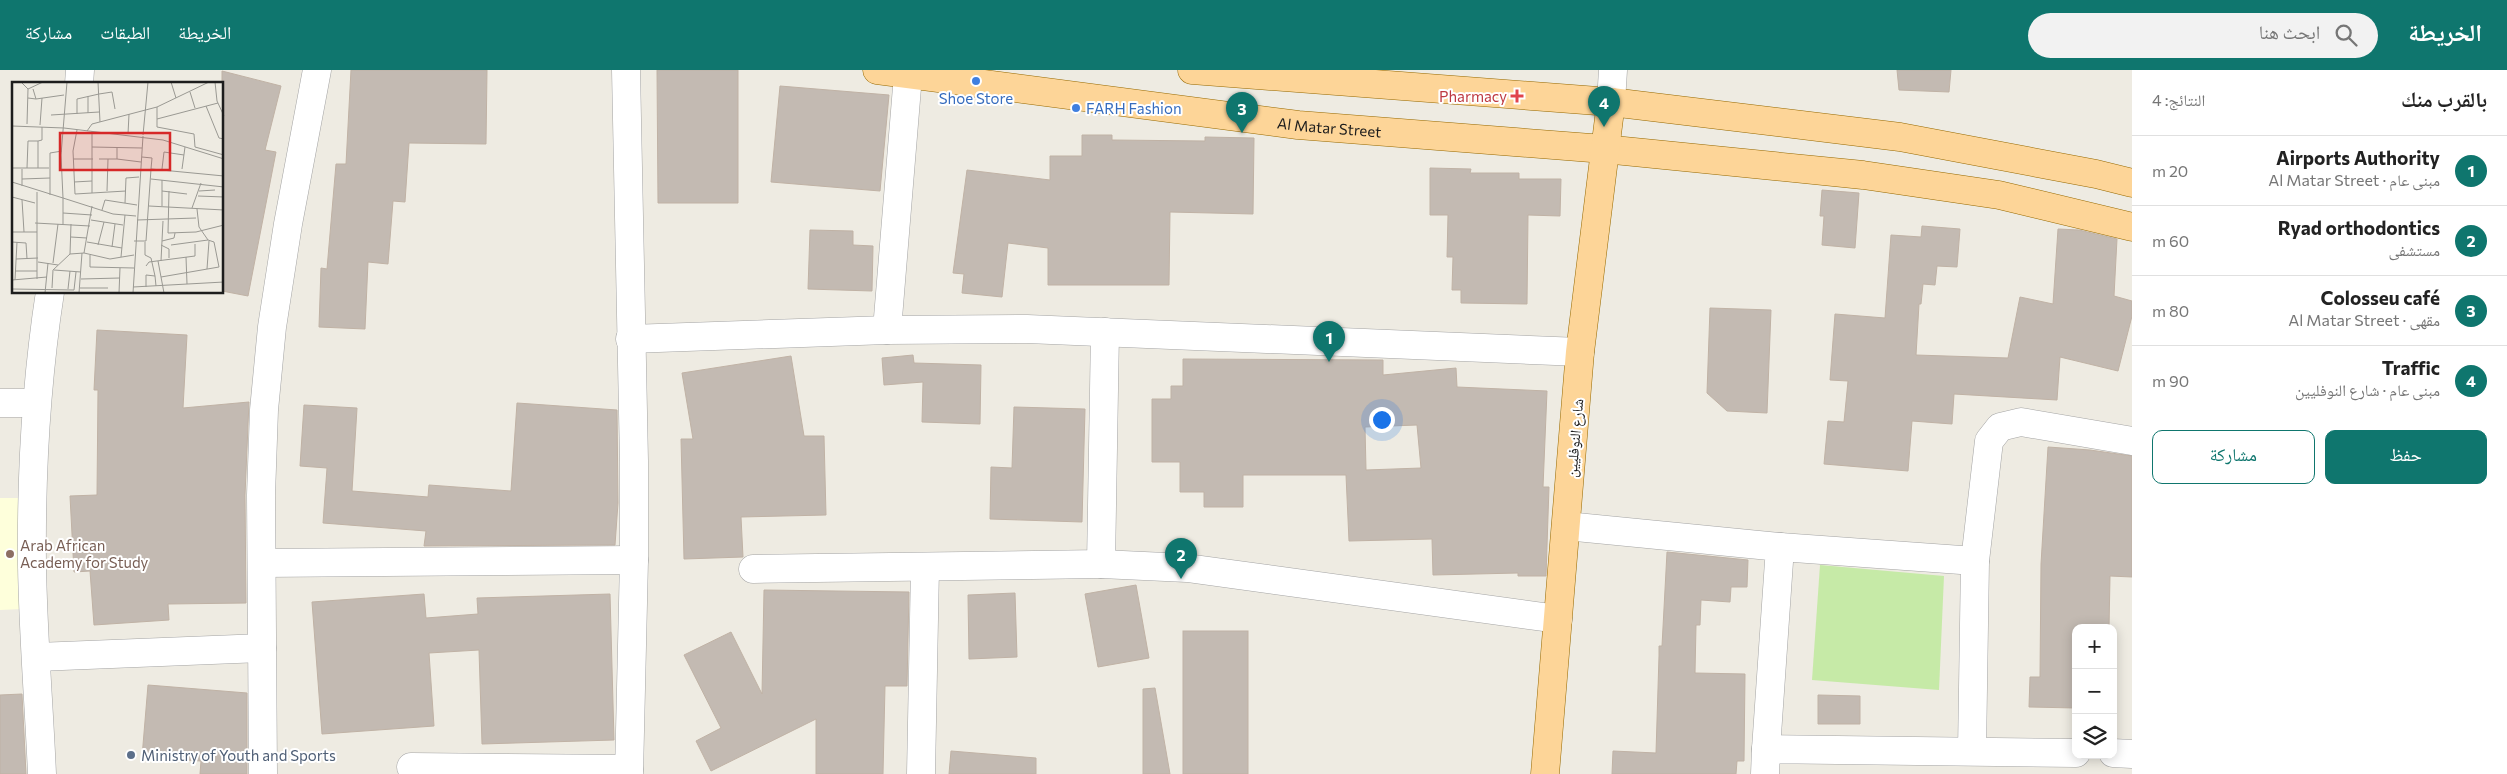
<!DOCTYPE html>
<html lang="ar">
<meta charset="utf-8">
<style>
body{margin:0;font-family:Commissioner,"Noto Naskh Arabic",sans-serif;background:#f2f2f2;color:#222;direction:rtl}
.controls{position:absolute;right:15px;bottom:15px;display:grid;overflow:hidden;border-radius:10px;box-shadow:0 2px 12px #0003}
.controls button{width:45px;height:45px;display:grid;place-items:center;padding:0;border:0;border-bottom:1px solid #e0e0e0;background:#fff;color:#222;font:25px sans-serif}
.you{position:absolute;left:1381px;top:349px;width:18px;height:18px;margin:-12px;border:4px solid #fff;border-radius:50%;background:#1a73e8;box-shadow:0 0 0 8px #1a73e833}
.badge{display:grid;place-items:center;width:32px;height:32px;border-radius:50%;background:#0f766e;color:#fff;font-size:16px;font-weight:700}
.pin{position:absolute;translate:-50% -41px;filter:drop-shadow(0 1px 2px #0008)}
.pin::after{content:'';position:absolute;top:26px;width:18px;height:15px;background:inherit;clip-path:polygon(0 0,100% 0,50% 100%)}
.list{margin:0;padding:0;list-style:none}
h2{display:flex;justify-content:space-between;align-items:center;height:65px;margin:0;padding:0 20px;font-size:21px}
h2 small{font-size:16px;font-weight:400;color:#767676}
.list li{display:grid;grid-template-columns:32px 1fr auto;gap:15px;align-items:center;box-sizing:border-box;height:70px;padding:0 20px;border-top:1px solid #e0e0e0}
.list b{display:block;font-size:19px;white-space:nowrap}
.list p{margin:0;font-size:16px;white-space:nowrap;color:#767676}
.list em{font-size:16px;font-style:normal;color:#767676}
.actions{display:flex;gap:10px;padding:15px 20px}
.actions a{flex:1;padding:11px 0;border:1px solid #0f766e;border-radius:10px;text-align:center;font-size:18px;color:#0f766e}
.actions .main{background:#0f766e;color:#fff}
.icon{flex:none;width:28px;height:28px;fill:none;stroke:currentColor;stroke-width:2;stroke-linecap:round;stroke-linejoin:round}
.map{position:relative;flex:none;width:2132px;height:704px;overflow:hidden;direction:ltr}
header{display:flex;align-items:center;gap:30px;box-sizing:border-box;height:70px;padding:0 25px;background:#0f766e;color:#fff}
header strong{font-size:24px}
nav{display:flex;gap:28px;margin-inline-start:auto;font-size:18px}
.search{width:350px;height:45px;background:#f2f2f2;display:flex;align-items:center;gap:12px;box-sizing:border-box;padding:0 18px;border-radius:28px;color:#767676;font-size:19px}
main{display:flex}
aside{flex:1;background:#fff}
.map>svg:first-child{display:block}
</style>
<header>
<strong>الخريطة</strong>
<div class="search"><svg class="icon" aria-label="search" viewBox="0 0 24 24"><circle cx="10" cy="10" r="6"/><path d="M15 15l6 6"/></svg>ابحث هنا</div>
<nav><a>الخريطة</a><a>الطبقات</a><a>مشاركة</a></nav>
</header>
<main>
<aside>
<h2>بالقرب منك<small>النتائج: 4</small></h2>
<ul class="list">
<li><span class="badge">1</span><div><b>Airports Authority</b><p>مبنى عام · Al Matar Street</p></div><em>20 m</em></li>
<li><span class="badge">2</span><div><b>Ryad orthodontics</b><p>مستشفى</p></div><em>60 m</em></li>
<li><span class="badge">3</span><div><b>Colosseu café</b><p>مقهى · Al Matar Street</p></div><em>80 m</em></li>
<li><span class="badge">4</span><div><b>Traffic</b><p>مبنى عام · شارع النوفليين</p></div><em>90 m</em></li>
</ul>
<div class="actions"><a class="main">حفظ</a><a>مشاركة</a></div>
</aside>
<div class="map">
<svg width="2132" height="704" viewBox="0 0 2132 704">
<rect width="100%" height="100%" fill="#eeebe2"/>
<polygon fill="#feffdb" points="0,428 18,428 23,539 0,540"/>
<polygon fill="#c6eaa7" points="1820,495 1944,506 1939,620 1812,610"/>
<g fill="#c3bab2" stroke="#c0b2a5" fill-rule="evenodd">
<polygon points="351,0 487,0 486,74 409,73 405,132 393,131 388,194 368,192 365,259 319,257 321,198 327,199 336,94 346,94"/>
<polygon points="657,0 738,0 738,133 658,133"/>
<polygon points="1897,0 1951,0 1949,22 1899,20"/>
<polygon points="222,1 281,16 265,80 276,82 248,226 222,221"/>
<polygon points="780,16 889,25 880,121 771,112"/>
<polygon points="1082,65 1112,65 1112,70 1205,71 1205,67 1254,68 1253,144 1170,142 1169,215 1048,215 1048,178 1008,173 1002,227 962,223 964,204 953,203 967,100 1050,110 1050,86 1082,86"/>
<polygon points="1430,98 1471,99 1470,103 1519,103 1519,109 1561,109 1560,146 1528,145 1527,234 1461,233 1461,220 1452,220 1453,187 1447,187 1448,145 1430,145"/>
<polygon points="1822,120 1859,123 1855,178 1822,175 1824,146 1820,146"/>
<polygon points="1922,156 1960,159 1957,197 1937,196 1935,215 1923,214 1921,234 1919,234 1916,285 2008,288 2020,227 2053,234 2058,159 2079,160 2117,169 2114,226 2132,231 2132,246 2118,301 2060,287 2057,330 1954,324 1952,354 1912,351 1908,401 1824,394 1828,351 1844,352 1848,311 1830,310 1835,244 1885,248 1891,165 1921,167"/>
<polygon points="810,160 853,161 853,175 873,176 872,221 808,219"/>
<polygon points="1710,238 1771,240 1767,343 1727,341 1707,323"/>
<polygon points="97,260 187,265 183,338 249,332 245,425 246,533 168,534 169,550 94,555 90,501 74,502 70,426 97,425 98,320 94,320"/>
<polygon points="913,285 914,293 981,295 980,354 922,352 923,312 884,315 882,288"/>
<polygon points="791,286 804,366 824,366 826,445 741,447 743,487 684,489 681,369 693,369 682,303"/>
<path d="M1183,289L1383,290V305L1456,298L1457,317L1547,321L1543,417H1549L1546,506H1518V503L1433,505L1432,469L1349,471L1346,405H1243V437H1204V422H1180V392H1152V329H1171V316H1183ZM1417,355L1421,398L1366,400L1365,357Z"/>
<polygon points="517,333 617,340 618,433 615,475 424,476 426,461 323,453 327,398 300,396 304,335 357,338 352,421 428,427 429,415 511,421"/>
<polygon points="1014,337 1085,339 1082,452 990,449 991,397 1012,398"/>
<polygon points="2048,377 2090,380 2132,386 2132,507 2110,506 2109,558 2076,558 2076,638 2029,637 2030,607 2040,607 2041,494"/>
<polygon points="1667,482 1748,490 1747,517 1731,517 1730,532 1701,530 1700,555 1696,555 1695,603 1745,604 1744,691 1737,691 1736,704 1612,704 1613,681 1656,683 1659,586 1659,576 1662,576"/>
<polygon points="1136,515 1149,588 1098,597 1085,524"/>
<polygon points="764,520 909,522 907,616 885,616 883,704 816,704 816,649 711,701 696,671 721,658 684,585 731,562 762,624"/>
<polygon points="1015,523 1017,587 969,589 968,525"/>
<polygon points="424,524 426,548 478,544 477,528 610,524 614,670 482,674 479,580 429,583 434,656 322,664 312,532"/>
<rect x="1183" y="561" width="65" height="143"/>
<polygon points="148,615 247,623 247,704 200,704 201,691 142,687"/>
<polygon points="1155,618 1170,704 1143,704 1143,619"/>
<polygon points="22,624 26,704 0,704 0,625"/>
<polygon points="1818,625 1860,626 1860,654 1818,654"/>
<polygon points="951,681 1036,688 1036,704 949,704"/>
</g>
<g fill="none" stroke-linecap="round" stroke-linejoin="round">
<g stroke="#a4a4a4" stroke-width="29">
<g id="minor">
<polyline points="626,0 634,391 634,490 629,704"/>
<polyline points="79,14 80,0"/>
<polyline points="887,260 908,5"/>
<polyline points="630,269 887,260 1027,259 1580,282"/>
<polyline points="0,333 36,333"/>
<polyline points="1566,456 1780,477 1766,679"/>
<polyline points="1780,477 1975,491"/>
<polyline points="262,493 634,490"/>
<polyline points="1101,494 1187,498 1558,549"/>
<polyline points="753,499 1101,494 1105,262"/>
<polyline points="37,587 262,578"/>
<polyline points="1972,681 1975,491 1989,371 2000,357 2021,352 2132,371"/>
<polyline points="2113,683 2132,684"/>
<polyline points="411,697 629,699"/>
<path d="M42,704C39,635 33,564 32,495C31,404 36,313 50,222"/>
<polyline points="263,704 261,425 264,340 272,257 288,154 317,0"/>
<polyline points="921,704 925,497"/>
<polyline points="1765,704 1766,679 2076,683"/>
</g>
</g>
<g stroke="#a4a4a4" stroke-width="29">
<polyline id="tertiary" points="1611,32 1613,0"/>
</g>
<g stroke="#966900" stroke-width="29">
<g id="primary">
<path id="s1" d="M877,0L1298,55L1604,79L1863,105L1999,125L2132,157"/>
<polyline points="1192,0 1611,32 1900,67 2096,104 2132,113"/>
<polyline points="1545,704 1580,282 1611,32"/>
</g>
</g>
<use href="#minor" stroke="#fff" stroke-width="28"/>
<use href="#tertiary" stroke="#fff" stroke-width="28"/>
<use href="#primary" stroke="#fdd598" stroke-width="28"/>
</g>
<g fill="#3f7fe0" stroke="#fff" stroke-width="2">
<circle cx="976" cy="11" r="5"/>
<circle cx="1076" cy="38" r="5"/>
</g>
<path fill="#e0444e" stroke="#fff" stroke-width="2" d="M1514.5 18.5h5v5h5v5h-5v5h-5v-5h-5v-5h5z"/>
<circle fill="#8d6e63" stroke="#fff" stroke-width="2" cx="10" cy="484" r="5"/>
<circle fill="#5c6f8a" stroke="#fff" stroke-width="2" cx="131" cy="685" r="5"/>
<g text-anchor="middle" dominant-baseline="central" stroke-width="4" stroke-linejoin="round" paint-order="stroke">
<g font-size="15" fill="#be3a42" stroke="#fff" text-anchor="end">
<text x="1507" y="26">Pharmacy</text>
</g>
<g font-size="15" fill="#366cbe" stroke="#fff">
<text x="976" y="28">Shoe Store</text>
<text x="1086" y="38" text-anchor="start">FARH Fashion</text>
</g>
<g font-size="15" fill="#1d1d1d" stroke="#fff">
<text stroke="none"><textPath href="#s1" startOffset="456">Al Matar Street</textPath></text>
<text transform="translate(1574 368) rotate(-85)">شارع النوفليين</text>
</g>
<g font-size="15" fill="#785e54" stroke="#fff" text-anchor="start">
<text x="20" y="475">Arab African<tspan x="20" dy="17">Academy for Study</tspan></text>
</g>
<g font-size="15" fill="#4e5e75" stroke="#fff" text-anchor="start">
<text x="141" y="685">Ministry of Youth and Sports</text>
</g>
</g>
<g transform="translate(12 12)">
<rect width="211" height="211" fill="#eeebe2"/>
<path fill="none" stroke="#9a9993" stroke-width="1" d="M9,0L16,7L31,0M86,0L88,40M159,0L164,16M203,0L205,19L212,34M178,10L183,26M76,14V31M16,16L24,17L21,7M24,17L52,13M194,24L207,56L212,57M145,25V45L182,52L183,65M65,32V17L87,12L100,10L103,27M39,33L87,30M145,37L206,21M15,42L16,7M28,43L30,16M0,44L52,46L151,58L212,77M65,48L61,69L63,112L114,109M75,49L80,42L145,25L197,0M80,49V111M116,52L117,32M131,53L136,0M80,65L130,66M183,65L212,73M130,75L140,76L139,87M61,77H81M87,77H105V65M105,77L129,80M0,86H37M15,86L16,59H26M26,86V59L30,58V45M10,87V104M150,87L152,70L172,73M170,87L173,65M10,97L38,96M139,97L212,105M150,98V124M0,100L51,116L49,73L55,0M62,100L80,99M95,109L96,77M150,109L175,112M157,109L156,151L184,150L212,143M187,109L203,108M38,113V71L50,69M186,114L212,115M0,115L23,121M10,118L12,150M113,121L114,96L127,95M137,124L212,128M180,126L189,101M90,128L93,118L125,123M51,131L80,133M79,138L111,143M125,138L184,136M23,141L78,144M51,142V116L101,132L124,134M0,150H25M59,155L75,156M122,159H134L139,87L212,94M150,159L162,156L163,151M0,160L14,161L15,177M75,160L110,166M133,160V173L139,176L143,194M86,163L92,140M149,163L157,167V176M159,163L196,158M100,165L103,142M72,171L80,124M58,172L59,142M78,173V185L122,186M109,175L113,133M174,175L175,202M4,177L26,176M146,179L152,211M149,179L151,139M26,180L46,183M41,181L46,142M134,184L137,180L183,174V162M195,187L197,159M42,188L69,190M3,189H25M149,195L207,185L202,160L196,158L187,145L185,127M25,197V110M69,197L108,196M0,198L35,195M3,198L5,160M121,205L212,200M134,205V193L143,194L144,204M40,206L41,188L58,172L72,171L98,177L122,173M68,206H96M0,207L62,208L64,190M56,207L58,189M33,211L36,181M67,211L70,171M107,211L108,186M121,211L131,54"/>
<path fill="#d62828" fill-opacity="0.15" stroke="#d62828" stroke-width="2.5" d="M48,51H158V88H48Z"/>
<rect width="211" height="211" fill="none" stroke="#1d1d1d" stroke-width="2.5"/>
</g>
</svg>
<div class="controls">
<button>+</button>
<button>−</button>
<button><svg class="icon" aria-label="layers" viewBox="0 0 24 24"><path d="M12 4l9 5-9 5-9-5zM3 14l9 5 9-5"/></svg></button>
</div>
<div class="you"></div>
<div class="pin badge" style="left:1329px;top:292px">1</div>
<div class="pin badge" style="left:1181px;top:509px">2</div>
<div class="pin badge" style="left:1242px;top:63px">3</div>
<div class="pin badge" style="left:1604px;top:57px">4</div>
</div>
</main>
